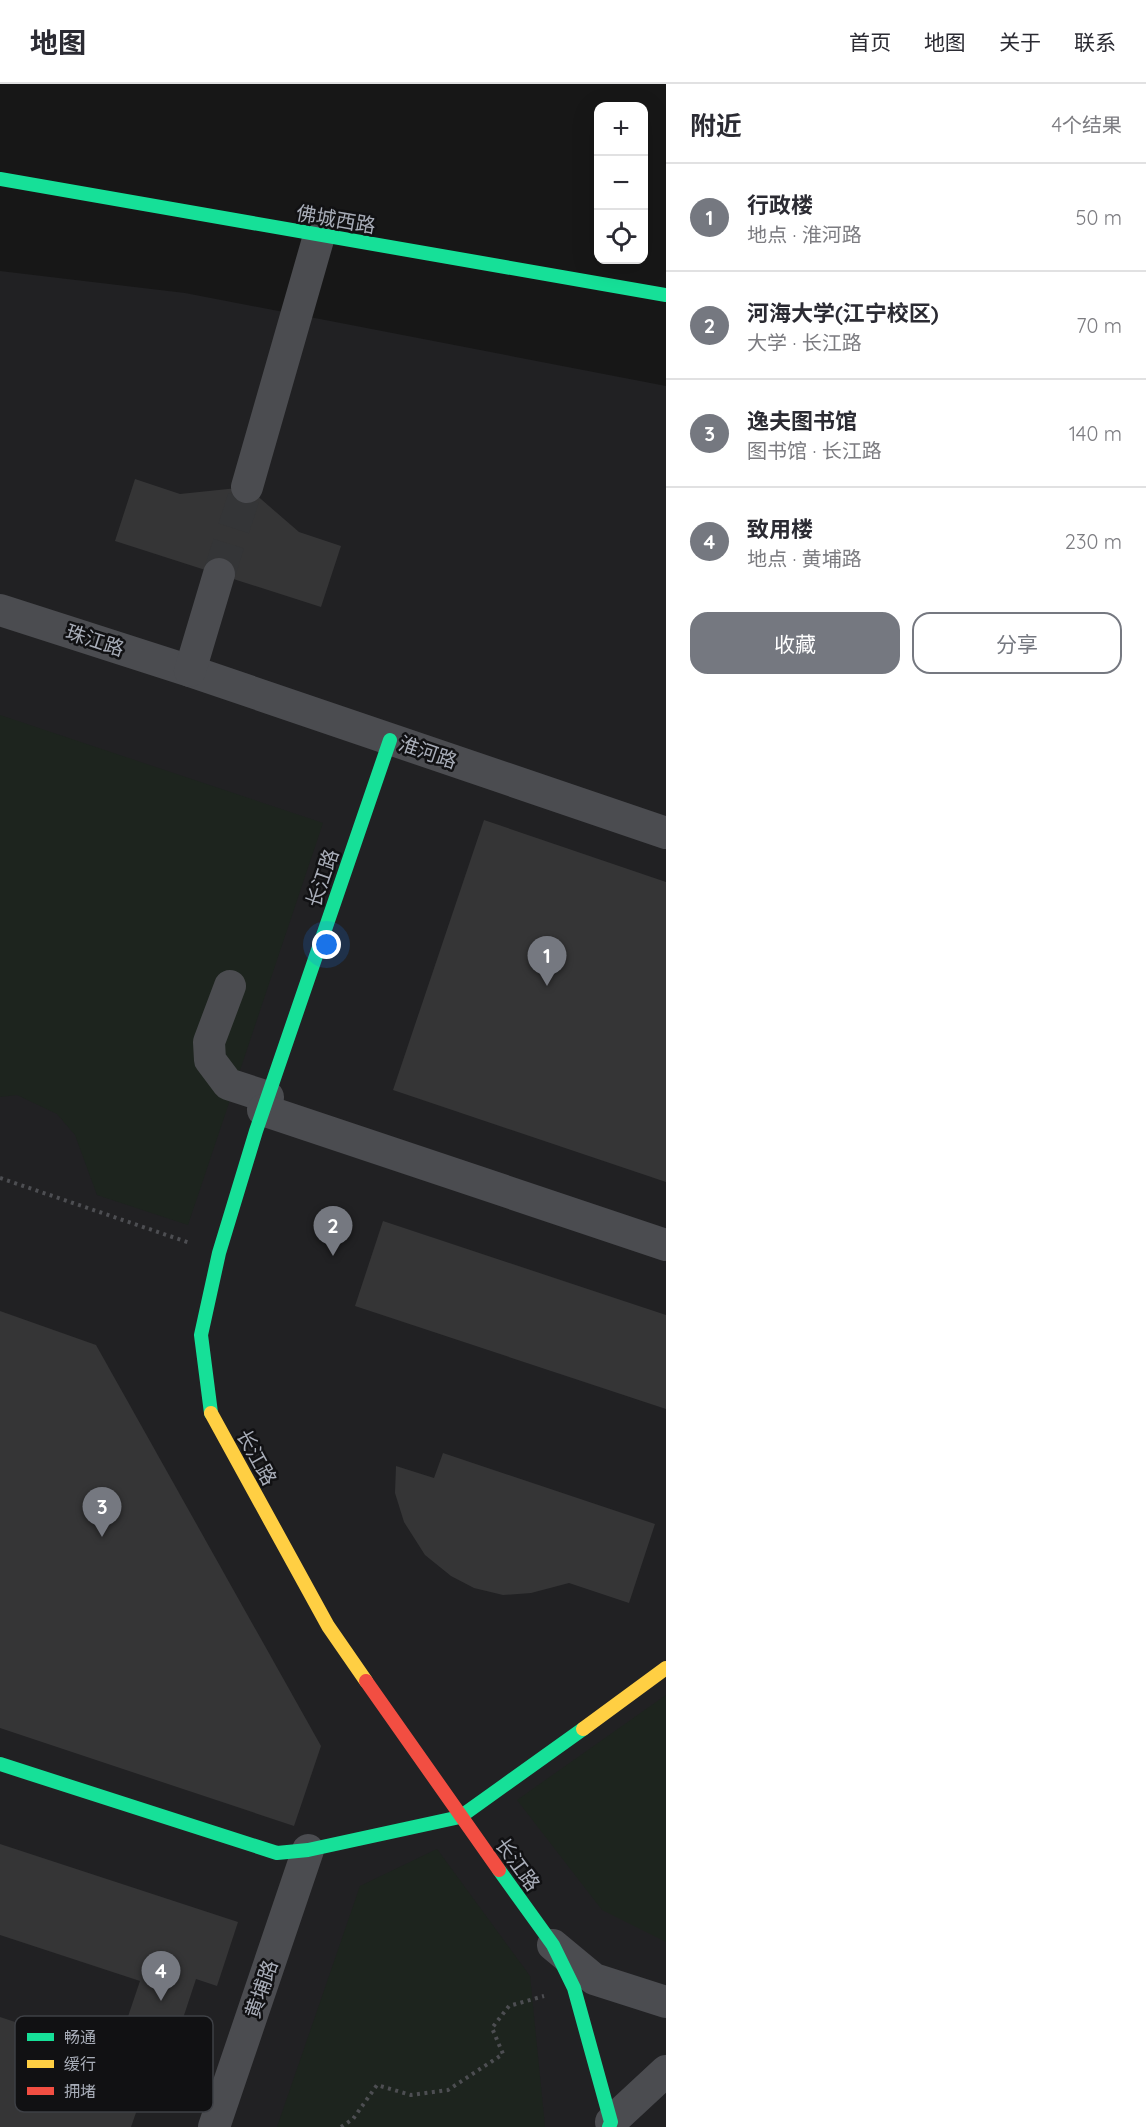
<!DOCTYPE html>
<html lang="zh">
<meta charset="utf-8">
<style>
body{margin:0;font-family:Quicksand,"Noto Sans SC",sans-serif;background:#f2f2f3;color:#2b2b33}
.controls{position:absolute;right:18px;top:18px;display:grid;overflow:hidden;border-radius:12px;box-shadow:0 6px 24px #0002}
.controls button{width:54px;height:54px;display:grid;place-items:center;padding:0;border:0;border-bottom:2px solid #e1e1e2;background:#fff;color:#2b2b33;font:30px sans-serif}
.you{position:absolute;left:327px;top:861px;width:21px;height:21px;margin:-15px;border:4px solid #fff;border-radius:50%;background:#1a73e8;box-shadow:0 0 0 9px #1a73e833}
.badge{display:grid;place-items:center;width:39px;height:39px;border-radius:50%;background:#757880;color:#fff;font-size:20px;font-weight:700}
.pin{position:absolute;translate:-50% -50px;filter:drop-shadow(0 2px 3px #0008)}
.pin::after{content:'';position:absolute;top:32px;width:21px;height:18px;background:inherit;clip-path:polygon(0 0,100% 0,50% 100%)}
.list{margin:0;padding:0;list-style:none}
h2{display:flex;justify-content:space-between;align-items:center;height:78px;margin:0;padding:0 24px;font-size:26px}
h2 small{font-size:20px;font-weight:400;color:#7c7c81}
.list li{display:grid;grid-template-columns:39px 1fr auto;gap:18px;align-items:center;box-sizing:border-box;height:108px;padding:0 24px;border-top:2px solid #e1e1e2}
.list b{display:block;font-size:22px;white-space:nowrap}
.list p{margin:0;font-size:20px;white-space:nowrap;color:#7c7c81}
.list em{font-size:20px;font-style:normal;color:#7c7c81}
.actions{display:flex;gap:12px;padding:18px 24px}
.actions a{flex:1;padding:14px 0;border:2px solid #757880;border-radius:18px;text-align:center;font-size:21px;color:#757880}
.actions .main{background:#757880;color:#fff}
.icon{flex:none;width:33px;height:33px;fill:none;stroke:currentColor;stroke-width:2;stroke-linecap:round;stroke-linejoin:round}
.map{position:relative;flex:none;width:666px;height:2043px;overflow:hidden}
header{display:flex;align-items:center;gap:36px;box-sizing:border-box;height:84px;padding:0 30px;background:#fff;border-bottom:2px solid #e1e1e2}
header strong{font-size:28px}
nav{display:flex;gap:33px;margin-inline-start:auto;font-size:21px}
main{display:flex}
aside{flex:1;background:#fff}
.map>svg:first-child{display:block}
</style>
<header>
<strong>地图</strong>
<nav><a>首页</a><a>地图</a><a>关于</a><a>联系</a></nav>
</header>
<main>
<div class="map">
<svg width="666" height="2043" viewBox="0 0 666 2043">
<rect width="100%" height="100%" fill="#171717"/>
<polygon fill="#212123" points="0,187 185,209 666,302 666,2043 0,2043"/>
<g fill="#1d241e">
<polygon points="0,631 323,739 188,1141 97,1111 75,1051 57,1030 17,1011 0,1013"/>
<polygon points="666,1611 666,1858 602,1826 517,1716"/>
<polygon points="437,1765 530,1892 545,2043 277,2043 360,1802"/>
</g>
<g fill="#353536">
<polygon points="135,395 180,410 247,403 299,448 341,462 321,523 115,457"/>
<polygon points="484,736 666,798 666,1098 393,1006"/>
<polygon points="383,1137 666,1231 666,1325 355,1222"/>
<polygon points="0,1227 96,1261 321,1662 294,1742 0,1644"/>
<polygon points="443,1369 655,1440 629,1519 569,1499 531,1509 503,1511 474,1504 451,1492 425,1471 404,1438 395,1409 396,1382 434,1394"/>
<polygon points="0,1760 238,1838 217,1902 196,1895 152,2028 138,2023 131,2043 0,2043 0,1933 115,1971 140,1897 0,1851"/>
</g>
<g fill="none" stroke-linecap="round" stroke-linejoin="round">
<polyline stroke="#343537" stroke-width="32" stroke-dasharray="32 16" stroke-linecap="butt" points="219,490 247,403"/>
<g stroke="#4d4e52" stroke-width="4" stroke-dasharray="3 4.5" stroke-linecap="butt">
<polyline points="0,1094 190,1159"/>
<polyline points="341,2043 353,2035 377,2001 411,2011 448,2006 503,1970 492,1944 509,1922 544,1912"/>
</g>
<g stroke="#4b4c50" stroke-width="32">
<polyline points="247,403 319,152"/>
<polyline points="0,526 190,587 666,749"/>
<polyline points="190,587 219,490"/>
<polyline points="230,902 209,958 210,976 228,1000 268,1013"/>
<polyline points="263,1026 666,1161"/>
<polyline points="553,1861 594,1895 666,1918"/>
<polyline points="611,2038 666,1987"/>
<polyline points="214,2043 308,1766"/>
</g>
<g stroke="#16e098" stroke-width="14">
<polyline points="0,95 666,211"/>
<polyline points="211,1329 201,1251 219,1169 256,1047 390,656"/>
<polyline points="0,1680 277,1769 308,1766 460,1733 583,1645"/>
<polyline points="499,1786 553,1861 574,1904 611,2038 609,2043"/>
</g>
<g stroke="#ffcf43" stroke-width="14">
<polyline points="211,1329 328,1542 366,1597"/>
<polyline points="583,1645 666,1584"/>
</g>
<polyline stroke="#f24e42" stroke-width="14" points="366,1597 499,1786"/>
</g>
<g text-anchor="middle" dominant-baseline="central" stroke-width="5" stroke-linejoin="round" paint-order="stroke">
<g font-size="20" fill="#a8adb8" stroke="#111113">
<text transform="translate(336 135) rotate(10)">佛城西路</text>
<text transform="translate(95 556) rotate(18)">珠江路</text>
<text transform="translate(428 668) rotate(19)">淮河路</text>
<text transform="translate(322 794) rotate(-71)">长江路</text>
<text transform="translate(257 1373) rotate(61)">长江路</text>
<text transform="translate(518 1780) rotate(54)">长江路</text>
<text transform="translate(261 1905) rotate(-71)">黄埔路</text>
</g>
</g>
<rect x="15" y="1932" width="198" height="96" rx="9" fill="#111113" stroke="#3e4045" stroke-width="1.5"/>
<rect x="27" y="1949" width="27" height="8" fill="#16e098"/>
<rect x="27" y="1976" width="27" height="8" fill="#ffcf43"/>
<rect x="27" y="2003" width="27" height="8" fill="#f24e42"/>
<g font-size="16" fill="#a8adb8">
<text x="64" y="1959">畅通</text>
<text x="64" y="1986">缓行</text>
<text x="64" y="2013">拥堵</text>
</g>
</svg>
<div class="controls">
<button>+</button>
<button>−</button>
<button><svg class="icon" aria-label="locate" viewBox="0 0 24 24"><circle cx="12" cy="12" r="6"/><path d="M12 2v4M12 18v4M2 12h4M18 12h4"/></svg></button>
</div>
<div class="you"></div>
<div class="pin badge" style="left:547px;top:902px">1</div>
<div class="pin badge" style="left:333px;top:1172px">2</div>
<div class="pin badge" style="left:102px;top:1453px">3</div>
<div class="pin badge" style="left:161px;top:1917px">4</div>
</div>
<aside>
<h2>附近<small>4个结果</small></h2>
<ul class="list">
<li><span class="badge">1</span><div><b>行政楼</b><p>地点 · 淮河路</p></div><em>50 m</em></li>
<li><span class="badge">2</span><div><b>河海大学(江宁校区)</b><p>大学 · 长江路</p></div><em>70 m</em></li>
<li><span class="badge">3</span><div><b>逸夫图书馆</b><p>图书馆 · 长江路</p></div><em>140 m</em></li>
<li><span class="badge">4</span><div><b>致用楼</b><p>地点 · 黄埔路</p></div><em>230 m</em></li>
</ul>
<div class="actions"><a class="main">收藏</a><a>分享</a></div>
</aside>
</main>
